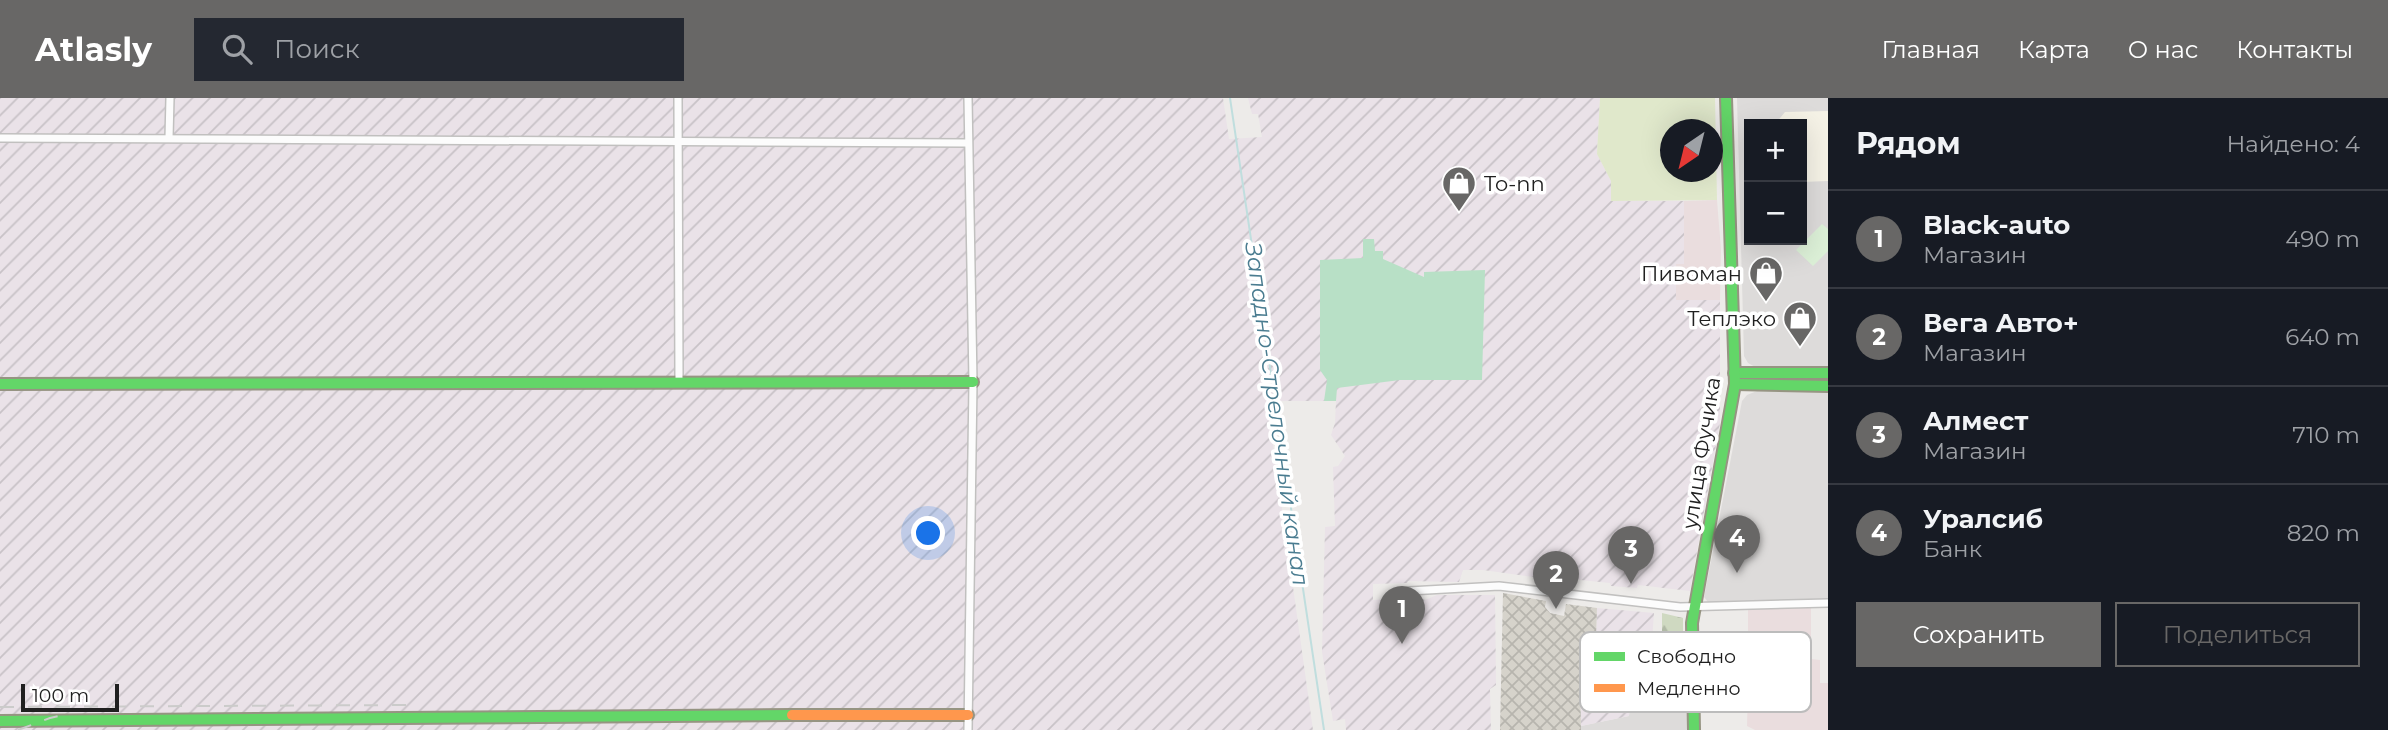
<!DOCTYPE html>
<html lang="ru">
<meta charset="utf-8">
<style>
body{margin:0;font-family:Montserrat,sans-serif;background:#242831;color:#f1f3f6}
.controls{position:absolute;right:21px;top:21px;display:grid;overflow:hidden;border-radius:0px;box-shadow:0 7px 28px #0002}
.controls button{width:63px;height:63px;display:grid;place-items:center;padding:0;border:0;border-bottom:2px solid #363941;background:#171b24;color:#f1f3f6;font:35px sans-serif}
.compass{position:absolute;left:1660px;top:21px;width:63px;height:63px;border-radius:50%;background:#171b24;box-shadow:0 7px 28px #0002;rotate:215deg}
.scale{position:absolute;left:21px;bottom:18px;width:98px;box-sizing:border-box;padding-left:7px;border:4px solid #202020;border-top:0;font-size:19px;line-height:24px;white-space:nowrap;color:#202020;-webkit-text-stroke:5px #fff;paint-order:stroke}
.you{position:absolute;left:929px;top:436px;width:24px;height:24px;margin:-18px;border:5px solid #fff;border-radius:50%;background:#1a73e8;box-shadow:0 0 0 10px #1a73e833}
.badge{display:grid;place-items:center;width:46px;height:46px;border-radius:50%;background:#686766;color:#fff;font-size:23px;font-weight:700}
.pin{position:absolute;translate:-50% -58px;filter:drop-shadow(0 2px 4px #0008)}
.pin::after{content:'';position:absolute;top:37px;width:24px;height:21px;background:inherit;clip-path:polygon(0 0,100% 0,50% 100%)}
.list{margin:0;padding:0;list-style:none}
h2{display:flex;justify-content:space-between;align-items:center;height:91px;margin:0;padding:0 28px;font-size:30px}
h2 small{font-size:23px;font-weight:400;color:#9ea1a6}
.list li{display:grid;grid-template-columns:46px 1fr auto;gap:21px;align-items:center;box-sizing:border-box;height:98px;padding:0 28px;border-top:2px solid #363941}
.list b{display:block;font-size:26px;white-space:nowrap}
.list p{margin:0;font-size:23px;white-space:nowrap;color:#9ea1a6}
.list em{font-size:23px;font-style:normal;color:#9ea1a6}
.actions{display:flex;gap:14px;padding:21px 28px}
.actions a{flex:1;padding:16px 0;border:2px solid #686766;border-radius:0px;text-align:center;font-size:24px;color:#686766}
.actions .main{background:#686766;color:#fff}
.icon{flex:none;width:38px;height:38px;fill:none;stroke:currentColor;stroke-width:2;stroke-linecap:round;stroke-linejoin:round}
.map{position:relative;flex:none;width:1828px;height:632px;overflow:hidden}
header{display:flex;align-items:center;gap:42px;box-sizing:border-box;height:98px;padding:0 35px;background:#686766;color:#fff}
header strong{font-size:33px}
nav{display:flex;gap:38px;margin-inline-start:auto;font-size:24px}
.search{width:490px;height:63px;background:#242831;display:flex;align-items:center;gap:18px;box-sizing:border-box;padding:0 24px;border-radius:0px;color:#9ea1a6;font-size:26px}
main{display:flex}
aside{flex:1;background:#171b24}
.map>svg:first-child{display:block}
</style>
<header>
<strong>Atlasly</strong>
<div class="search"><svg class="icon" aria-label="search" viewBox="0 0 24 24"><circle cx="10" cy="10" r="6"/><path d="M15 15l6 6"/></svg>Поиск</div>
<nav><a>Главная</a><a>Карта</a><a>О нас</a><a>Контакты</a></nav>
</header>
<main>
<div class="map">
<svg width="1828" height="632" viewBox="0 0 1828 632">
<defs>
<pattern id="industrial-furrows" width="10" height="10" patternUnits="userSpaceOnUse" patternTransform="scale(1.75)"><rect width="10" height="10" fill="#eae2e8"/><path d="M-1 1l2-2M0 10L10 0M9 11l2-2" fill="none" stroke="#c8c2c7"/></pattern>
<pattern id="construction-cross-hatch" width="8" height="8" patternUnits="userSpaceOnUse" patternTransform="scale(1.75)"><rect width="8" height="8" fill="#d6d3cb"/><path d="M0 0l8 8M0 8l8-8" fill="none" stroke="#b7b5ae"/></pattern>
<pattern id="forest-firs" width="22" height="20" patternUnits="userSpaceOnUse" patternTransform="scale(1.75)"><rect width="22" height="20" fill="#cfd9c1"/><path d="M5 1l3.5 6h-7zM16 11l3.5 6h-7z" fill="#b1baa6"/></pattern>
</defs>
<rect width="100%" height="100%" fill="#edebe9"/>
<g fill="#dddbda" fill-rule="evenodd">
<path d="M1737,0H1828V269L1757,270L1748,265L1744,258ZM1749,26H1802V142H1749Z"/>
<polygon points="1757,293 1828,293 1828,502 1708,504 1704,499 1742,303 1747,297"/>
<polygon points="1630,609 1691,609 1692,632 1581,632 1581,628 1629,618"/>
</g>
<g fill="#eaddde">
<polygon points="1717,102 1721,152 1720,202 1676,202 1676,166 1684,165 1684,103"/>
<polygon points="1748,510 1811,510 1811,561 1820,562 1820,585 1828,585 1828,632 1755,632 1747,628 1748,590 1751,586 1756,586 1756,558 1748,558"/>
<polygon points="1683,533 1683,594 1648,594 1649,556 1651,549 1656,549 1656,540 1662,534"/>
</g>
<g fill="url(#industrial-furrows)">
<polygon points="0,0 1223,0 1229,41 1262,39 1258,16 1252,16 1248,0 1600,0 1597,56 1611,83 1611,103 1684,103 1684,166 1676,166 1676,202 1720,202 1720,325 1690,493 1638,487 1637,490 1611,488 1610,485 1551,479 1551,475 1547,475 1547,481 1483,472 1463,472 1459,484 1408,483 1407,485 1373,486 1373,502 1419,499 1425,502 1437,497 1495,497 1496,587 1490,591 1491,632 1346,632 1345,621 1333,623 1322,554 1325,429 1335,428 1333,369 1338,368 1345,358 1331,337 1335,325 1336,303 1267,303 1313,632 0,632"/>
<polygon points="1597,510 1654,515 1651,556 1648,575 1632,574 1629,618 1581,628 1580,568 1595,567"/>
</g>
<polygon fill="#f5f2e6" points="1828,13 1828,83 1802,84 1802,26 1775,26 1785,14"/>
<polygon fill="url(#construction-cross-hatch)" points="1503,495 1546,503 1545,509 1550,515 1564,518 1566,506 1597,510 1595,568 1580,568 1581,632 1500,632"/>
<path fill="#e0e8cb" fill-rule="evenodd" d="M1600,0H1715L1717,102L1611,103V83L1597,56ZM1671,32H1713V74H1671Z"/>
<polygon fill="url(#forest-firs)" points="1662,515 1683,520 1683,533 1662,534"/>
<polygon fill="#dcf0d7" points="1822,126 1828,131 1828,153 1813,168 1796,152"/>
<polygon fill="#b8e0c6" points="1363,141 1374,141 1375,153 1383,153 1383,161 1424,179 1424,174 1485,172 1482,282 1400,282 1337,290 1336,303 1324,303 1327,282 1320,272 1320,162 1363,160"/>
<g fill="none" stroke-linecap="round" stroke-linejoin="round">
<polyline stroke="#c0dede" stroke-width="2" points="1230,0 1324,632"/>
<g stroke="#c1c0bf" stroke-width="10">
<g id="street">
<polyline points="678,0 679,284"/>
<polyline points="0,40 968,45"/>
<polyline points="169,40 170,0"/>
<polyline points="1409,493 1499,488 1680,509 1828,505"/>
<polyline points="968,632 973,284 968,0"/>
</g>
</g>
<g stroke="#969482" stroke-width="14">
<g id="fast">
<polyline points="1734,275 1828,275"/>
<polyline points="0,286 973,284"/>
<polyline points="1735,286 1828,288"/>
<polyline points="0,623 792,617"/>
<polyline points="1694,632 1692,525 1735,286 1726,0"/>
</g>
</g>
<g stroke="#969482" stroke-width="14">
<polyline id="slow" points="792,617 968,617"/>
</g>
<use href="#street" stroke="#fcfcfc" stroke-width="7"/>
<use href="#fast" stroke="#63d668" stroke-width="10"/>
<use href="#slow" stroke="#ff974d" stroke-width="10"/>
<g stroke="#cbcbca" stroke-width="2" stroke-dasharray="14 14" stroke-linecap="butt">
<polyline points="0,609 410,607"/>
<polyline points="18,632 50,620 71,615"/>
</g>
</g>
<defs>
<g id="shop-pin" transform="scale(1.75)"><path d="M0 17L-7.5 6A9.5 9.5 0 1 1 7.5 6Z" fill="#686766" stroke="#fff"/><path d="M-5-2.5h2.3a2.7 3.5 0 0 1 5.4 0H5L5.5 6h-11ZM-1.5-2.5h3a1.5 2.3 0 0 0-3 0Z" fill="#fff"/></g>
</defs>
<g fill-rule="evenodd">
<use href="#shop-pin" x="1459" y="85"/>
<use href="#shop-pin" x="1766" y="175"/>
<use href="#shop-pin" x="1800" y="220"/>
</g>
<g text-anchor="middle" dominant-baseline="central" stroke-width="7" stroke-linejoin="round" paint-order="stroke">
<g font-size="21" fill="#202020" stroke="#fff" text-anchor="end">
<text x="1484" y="85" text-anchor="start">To-nn</text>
<text x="1742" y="175">Пивоман</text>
<text x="1776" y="220">Теплэко</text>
</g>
<g font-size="21" fill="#202020" stroke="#fff">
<text transform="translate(1701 355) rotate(-81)">улица Фучика</text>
</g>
<g font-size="23" font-style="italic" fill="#4a7c90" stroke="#fff">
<text transform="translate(1277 316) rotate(82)">Западно-Стрелочный канал</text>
</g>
</g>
<rect x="1580" y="534" width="231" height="80" rx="10" fill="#fff" stroke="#bcbcbc" stroke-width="2"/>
<rect x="1594" y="554" width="31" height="9" fill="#63d668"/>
<rect x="1594" y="586" width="31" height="8" fill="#ff974d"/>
<g font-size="19" fill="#202020">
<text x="1637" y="565">Свободно</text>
<text x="1637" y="597">Медленно</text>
</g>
</svg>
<div class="controls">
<button>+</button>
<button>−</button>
</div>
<svg class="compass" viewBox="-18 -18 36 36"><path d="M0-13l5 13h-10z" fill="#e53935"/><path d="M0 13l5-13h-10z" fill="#9ea1a6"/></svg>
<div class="scale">100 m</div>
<div class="you"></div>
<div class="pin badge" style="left:1402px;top:546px">1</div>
<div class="pin badge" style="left:1556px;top:511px">2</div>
<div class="pin badge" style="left:1631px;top:486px">3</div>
<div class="pin badge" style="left:1737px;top:475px">4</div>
</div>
<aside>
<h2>Рядом<small>Найдено: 4</small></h2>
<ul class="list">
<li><span class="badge">1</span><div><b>Black-auto</b><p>Магазин</p></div><em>490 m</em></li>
<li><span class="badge">2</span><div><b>Вега Авто+</b><p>Магазин</p></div><em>640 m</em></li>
<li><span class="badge">3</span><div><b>Алмест</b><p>Магазин</p></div><em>710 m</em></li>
<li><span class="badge">4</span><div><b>Уралсиб</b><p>Банк</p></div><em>820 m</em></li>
</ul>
<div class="actions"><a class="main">Сохранить</a><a>Поделиться</a></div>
</aside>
</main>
